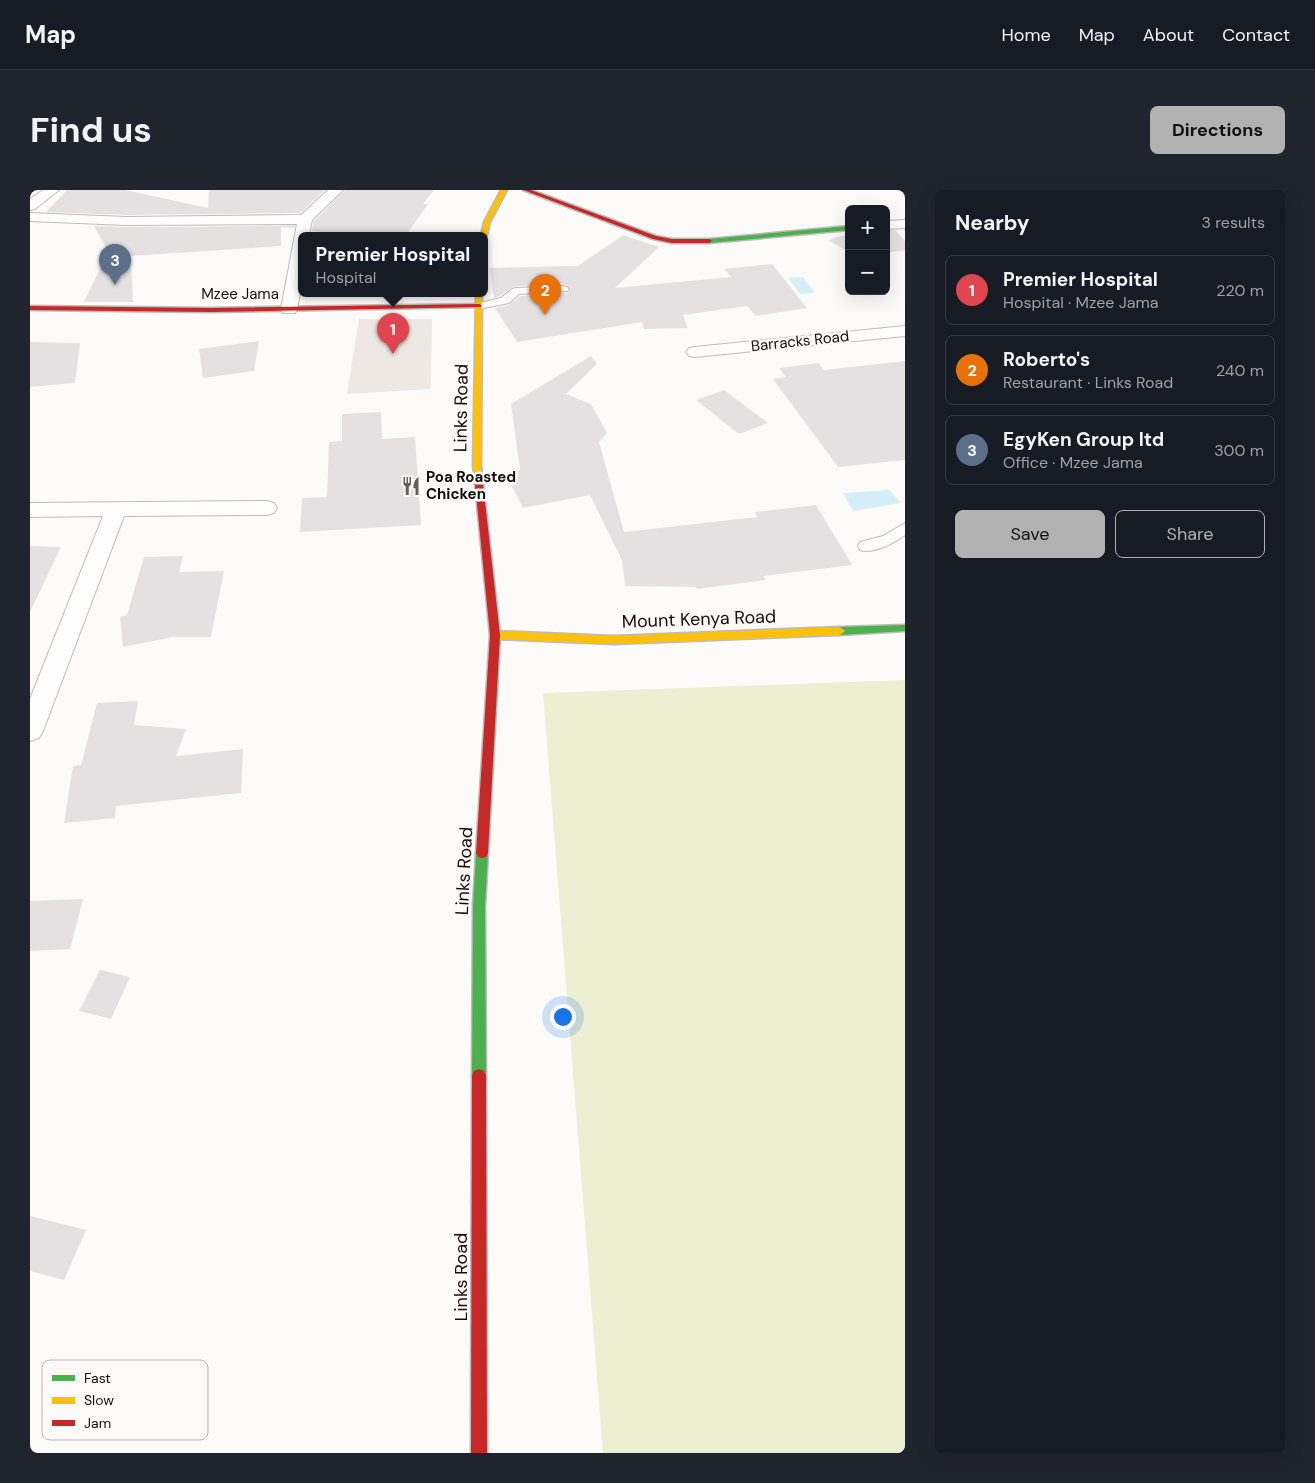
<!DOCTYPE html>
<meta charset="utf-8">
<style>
body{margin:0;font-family:"DM Sans",sans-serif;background:#20242c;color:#f1f3f6}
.controls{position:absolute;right:15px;top:15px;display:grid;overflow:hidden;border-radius:8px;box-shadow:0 5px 20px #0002}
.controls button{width:45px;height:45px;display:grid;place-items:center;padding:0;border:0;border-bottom:1px solid #363941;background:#171b24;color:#f1f3f6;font:25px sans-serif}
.you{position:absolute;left:532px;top:826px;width:18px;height:18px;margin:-12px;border:4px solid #fff;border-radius:50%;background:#1a73e8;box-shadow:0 0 0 8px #1a73e833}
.badge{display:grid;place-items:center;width:32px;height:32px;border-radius:50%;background:#b2b1b2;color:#fff;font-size:16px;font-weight:700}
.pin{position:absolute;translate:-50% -41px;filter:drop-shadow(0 1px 2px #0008)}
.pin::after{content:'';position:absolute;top:26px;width:18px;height:15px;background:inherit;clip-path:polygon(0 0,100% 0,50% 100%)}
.popup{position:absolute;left:268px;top:42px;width:190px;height:65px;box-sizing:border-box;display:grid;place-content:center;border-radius:8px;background:#171b24;filter:drop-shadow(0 1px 4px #0005);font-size:16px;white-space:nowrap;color:#9ea1a6}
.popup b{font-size:19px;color:#f1f3f6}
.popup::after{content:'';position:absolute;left:50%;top:100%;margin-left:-10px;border:10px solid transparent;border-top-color:#171b24}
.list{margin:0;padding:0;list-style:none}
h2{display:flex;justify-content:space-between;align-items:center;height:65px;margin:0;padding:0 20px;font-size:21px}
h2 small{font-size:16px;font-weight:400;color:#9ea1a6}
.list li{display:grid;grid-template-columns:32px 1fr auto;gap:15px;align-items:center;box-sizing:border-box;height:70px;margin:0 10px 10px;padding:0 10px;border:1px solid #363941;border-radius:8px}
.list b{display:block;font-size:19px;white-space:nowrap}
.list p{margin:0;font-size:16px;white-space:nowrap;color:#9ea1a6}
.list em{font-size:16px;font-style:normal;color:#9ea1a6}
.actions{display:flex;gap:10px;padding:15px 20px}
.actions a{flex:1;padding:11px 0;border:1px solid #b2b1b2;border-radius:8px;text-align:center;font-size:18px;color:#b2b1b2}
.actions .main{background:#b2b1b2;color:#111}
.map{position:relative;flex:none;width:875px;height:1263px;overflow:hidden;border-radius:8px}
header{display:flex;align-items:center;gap:30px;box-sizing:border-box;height:70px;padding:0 25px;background:#171b24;border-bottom:1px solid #363941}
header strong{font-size:24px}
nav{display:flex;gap:28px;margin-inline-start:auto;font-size:18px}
.intro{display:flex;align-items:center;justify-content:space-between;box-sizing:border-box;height:120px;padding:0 30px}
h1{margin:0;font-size:35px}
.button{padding:12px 22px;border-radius:8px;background:#b2b1b2;color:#111;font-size:18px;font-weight:700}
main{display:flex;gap:30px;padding:0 30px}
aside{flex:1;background:#171b24;border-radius:8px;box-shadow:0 5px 20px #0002}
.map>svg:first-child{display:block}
</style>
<header>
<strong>Map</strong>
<nav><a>Home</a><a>Map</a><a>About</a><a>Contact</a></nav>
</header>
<div class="intro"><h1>Find us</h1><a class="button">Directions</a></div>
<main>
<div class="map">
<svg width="875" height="1263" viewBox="0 0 875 1263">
<rect width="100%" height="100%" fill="#fdfbfa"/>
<polygon fill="#eee8e5" points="329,129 402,129 401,199 317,204"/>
<polygon fill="#ecefd1" points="875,490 875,1263 573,1263 513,503"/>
<g fill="#d6eef7">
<polygon points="773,87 785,103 770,104 758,88"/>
<polygon points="859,300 871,313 823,321 813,303"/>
</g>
<g fill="#e5e1e3">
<polygon points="37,0 95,0 178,18 179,0 295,0 270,23 96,25 16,22"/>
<polygon points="315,0 404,0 393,14 398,14 376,45 315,45 282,41 284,31"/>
<polygon points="64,36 96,37 265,36 264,38 251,37 251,56 101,66 103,112 54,112 78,62"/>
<polygon points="865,40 875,51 875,60 856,63 856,41"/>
<polygon points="593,45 629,57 585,98 701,87 694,79 742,74 777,118 726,126 717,116 653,125 658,138 614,139 612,132 487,152 465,118 479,115 490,106 537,103 541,99 538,96 533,94 486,96 481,98 470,106 464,108 460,78 548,76"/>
<polygon points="819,45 819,62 798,50 811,46"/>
<polygon points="229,151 224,181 173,188 169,159"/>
<polygon points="0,152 50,153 45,193 0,197"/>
<polygon points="561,166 567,174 536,204 561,214 577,243 569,252 594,342 727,327 725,322 786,315 822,375 733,386 736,390 667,399 666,397 595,396 592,370 560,305 493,318 475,283 490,280 481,214"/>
<polygon points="875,171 875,270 808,277 743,189 756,187 749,178 788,173 794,180"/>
<polygon points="694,200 738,233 709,244 666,210"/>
<polygon points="351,222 352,249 385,247 391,335 270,342 272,308 297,307 299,252 312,251 312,224"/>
<polygon points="0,356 31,357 0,422"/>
<polygon points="153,366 149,382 194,381 181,447 143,447 93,457 90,427 97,425 114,367"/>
<polygon points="108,511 104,535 156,539 146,566 213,559 211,603 86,616 85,628 34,633 43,576 51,575 67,513"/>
<polygon points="53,709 40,759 0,761 0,711"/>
<polygon points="70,780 100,787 81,829 49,821"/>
<polygon points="0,1026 56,1040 34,1090 0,1081"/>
</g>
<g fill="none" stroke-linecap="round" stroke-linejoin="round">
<g stroke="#bfbbb9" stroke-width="2">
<g id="lane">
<polygon points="533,96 537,97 539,99 537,101 489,104 479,113 449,119 443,116 445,114 471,108 482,99 486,98"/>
<path d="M875,333V345C864,353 844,364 830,360L828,356L830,352L853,346Z"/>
</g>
</g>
<g stroke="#bfbbb9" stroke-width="2">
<g id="street">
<polygon points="13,0 29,0 5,19 0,20 0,9"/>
<polygon points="298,0 313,0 282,30 279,45 272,45 272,93 267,119 265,123 253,123 251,119 267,34 96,35 0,31 0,23 96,27 271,25"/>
<polygon points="875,30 875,38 856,39 856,31"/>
<polygon points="875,136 875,146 665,167 659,166 656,162 659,158 665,157"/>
<polygon points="237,311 244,313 247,318 244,323 237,325 94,326 13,541 9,548 0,551 0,509 73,326 0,327 0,313"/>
</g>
</g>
<g stroke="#bfbbb9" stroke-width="3">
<g id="fast">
<polygon points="819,36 819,40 679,53 676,51 679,49"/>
<polygon points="875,435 875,441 810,445 805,441 810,437"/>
<polygon points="452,658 456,659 458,663 455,716 456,886 454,891 449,893 444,891 442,886 443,716 446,663 448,659"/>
</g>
</g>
<g stroke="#bfbbb9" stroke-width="3">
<g id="slow">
<polygon points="471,0 477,0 460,32 457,45 454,47 451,45 454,32"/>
<polygon points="446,103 452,103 451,275 453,294 449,297 445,294 443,275"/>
<polygon points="810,437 815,441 810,445 584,454 465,449 460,445 465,441 584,446"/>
</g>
</g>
<g stroke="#bfbbb9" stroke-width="3">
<g id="jam">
<polygon points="493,0 501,0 626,46 642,49 679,49 682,51 679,53 642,53 623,49"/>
<polygon points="449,114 451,115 451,117 181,122 0,120 0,116 181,118"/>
<polygon points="449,291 453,294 470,445 458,663 456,667 452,668 448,667 446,663 460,445 445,294"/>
<polygon points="449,879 454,881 456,886 457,1263 441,1263 442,886 444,881"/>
</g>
</g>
<use href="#lane" fill="#fffefe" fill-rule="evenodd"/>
<use href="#street" fill="#fffefe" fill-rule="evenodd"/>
<use href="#fast" fill="#4caf50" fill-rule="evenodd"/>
<use href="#slow" fill="#ffc107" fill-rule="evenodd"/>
<use href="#jam" fill="#c62828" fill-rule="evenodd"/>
</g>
<defs>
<g id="restaurant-bare" transform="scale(1.5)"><path d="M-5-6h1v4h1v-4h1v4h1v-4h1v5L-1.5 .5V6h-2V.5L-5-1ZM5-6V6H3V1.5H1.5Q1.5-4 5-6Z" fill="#65605f" stroke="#fefaf9" stroke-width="2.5" paint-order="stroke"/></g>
</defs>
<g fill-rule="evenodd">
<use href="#restaurant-bare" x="381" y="296"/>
</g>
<g text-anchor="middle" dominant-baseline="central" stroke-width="5" stroke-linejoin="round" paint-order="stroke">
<g font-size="15" fill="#130d0b" stroke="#fefaf9">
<text x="210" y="104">Mzee Jama</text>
<text transform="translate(770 151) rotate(-6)">Barracks Road</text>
</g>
<g font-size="15" font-weight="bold" fill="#130d0b" stroke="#fefaf9" text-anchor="start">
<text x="396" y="287">Poa Roasted<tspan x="396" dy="17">Chicken</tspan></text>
</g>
<g font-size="18" fill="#130d0b" stroke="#fefaf9">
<text transform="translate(431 218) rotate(-89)">Links Road</text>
<text transform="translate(669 429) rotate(-2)">Mount Kenya Road</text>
<text transform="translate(434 681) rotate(-87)">Links Road</text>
<text transform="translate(431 1087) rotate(-90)">Links Road</text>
</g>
</g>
<rect x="12" y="1170" width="166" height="80" rx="8" fill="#fefaf9" stroke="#b8b3b2" stroke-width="1"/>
<rect x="22" y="1185" width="23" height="6" fill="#4caf50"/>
<rect x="22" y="1207" width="23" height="7" fill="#ffc107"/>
<rect x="22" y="1230" width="23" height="6" fill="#c62828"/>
<g font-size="14" fill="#130d0b">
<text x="54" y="1193">Fast</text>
<text x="54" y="1215">Slow</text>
<text x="54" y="1238">Jam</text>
</g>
</svg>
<div class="controls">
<button>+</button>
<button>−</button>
</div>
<div class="you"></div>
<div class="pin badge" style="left:363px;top:164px;background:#e0444e">1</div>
<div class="popup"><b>Premier Hospital</b>Hospital</div>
<div class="pin badge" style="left:515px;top:125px;background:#e8710a">2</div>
<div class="pin badge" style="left:85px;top:95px;background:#5c6f8a">3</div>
</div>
<aside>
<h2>Nearby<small>3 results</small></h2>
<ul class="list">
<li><span class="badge" style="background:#e0444e">1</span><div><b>Premier Hospital</b><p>Hospital · Mzee Jama</p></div><em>220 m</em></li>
<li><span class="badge" style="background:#e8710a">2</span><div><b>Roberto's</b><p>Restaurant · Links Road</p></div><em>240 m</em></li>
<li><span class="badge" style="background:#5c6f8a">3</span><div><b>EgyKen Group ltd</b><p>Office · Mzee Jama</p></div><em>300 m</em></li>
</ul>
<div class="actions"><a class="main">Save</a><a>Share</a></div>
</aside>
</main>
